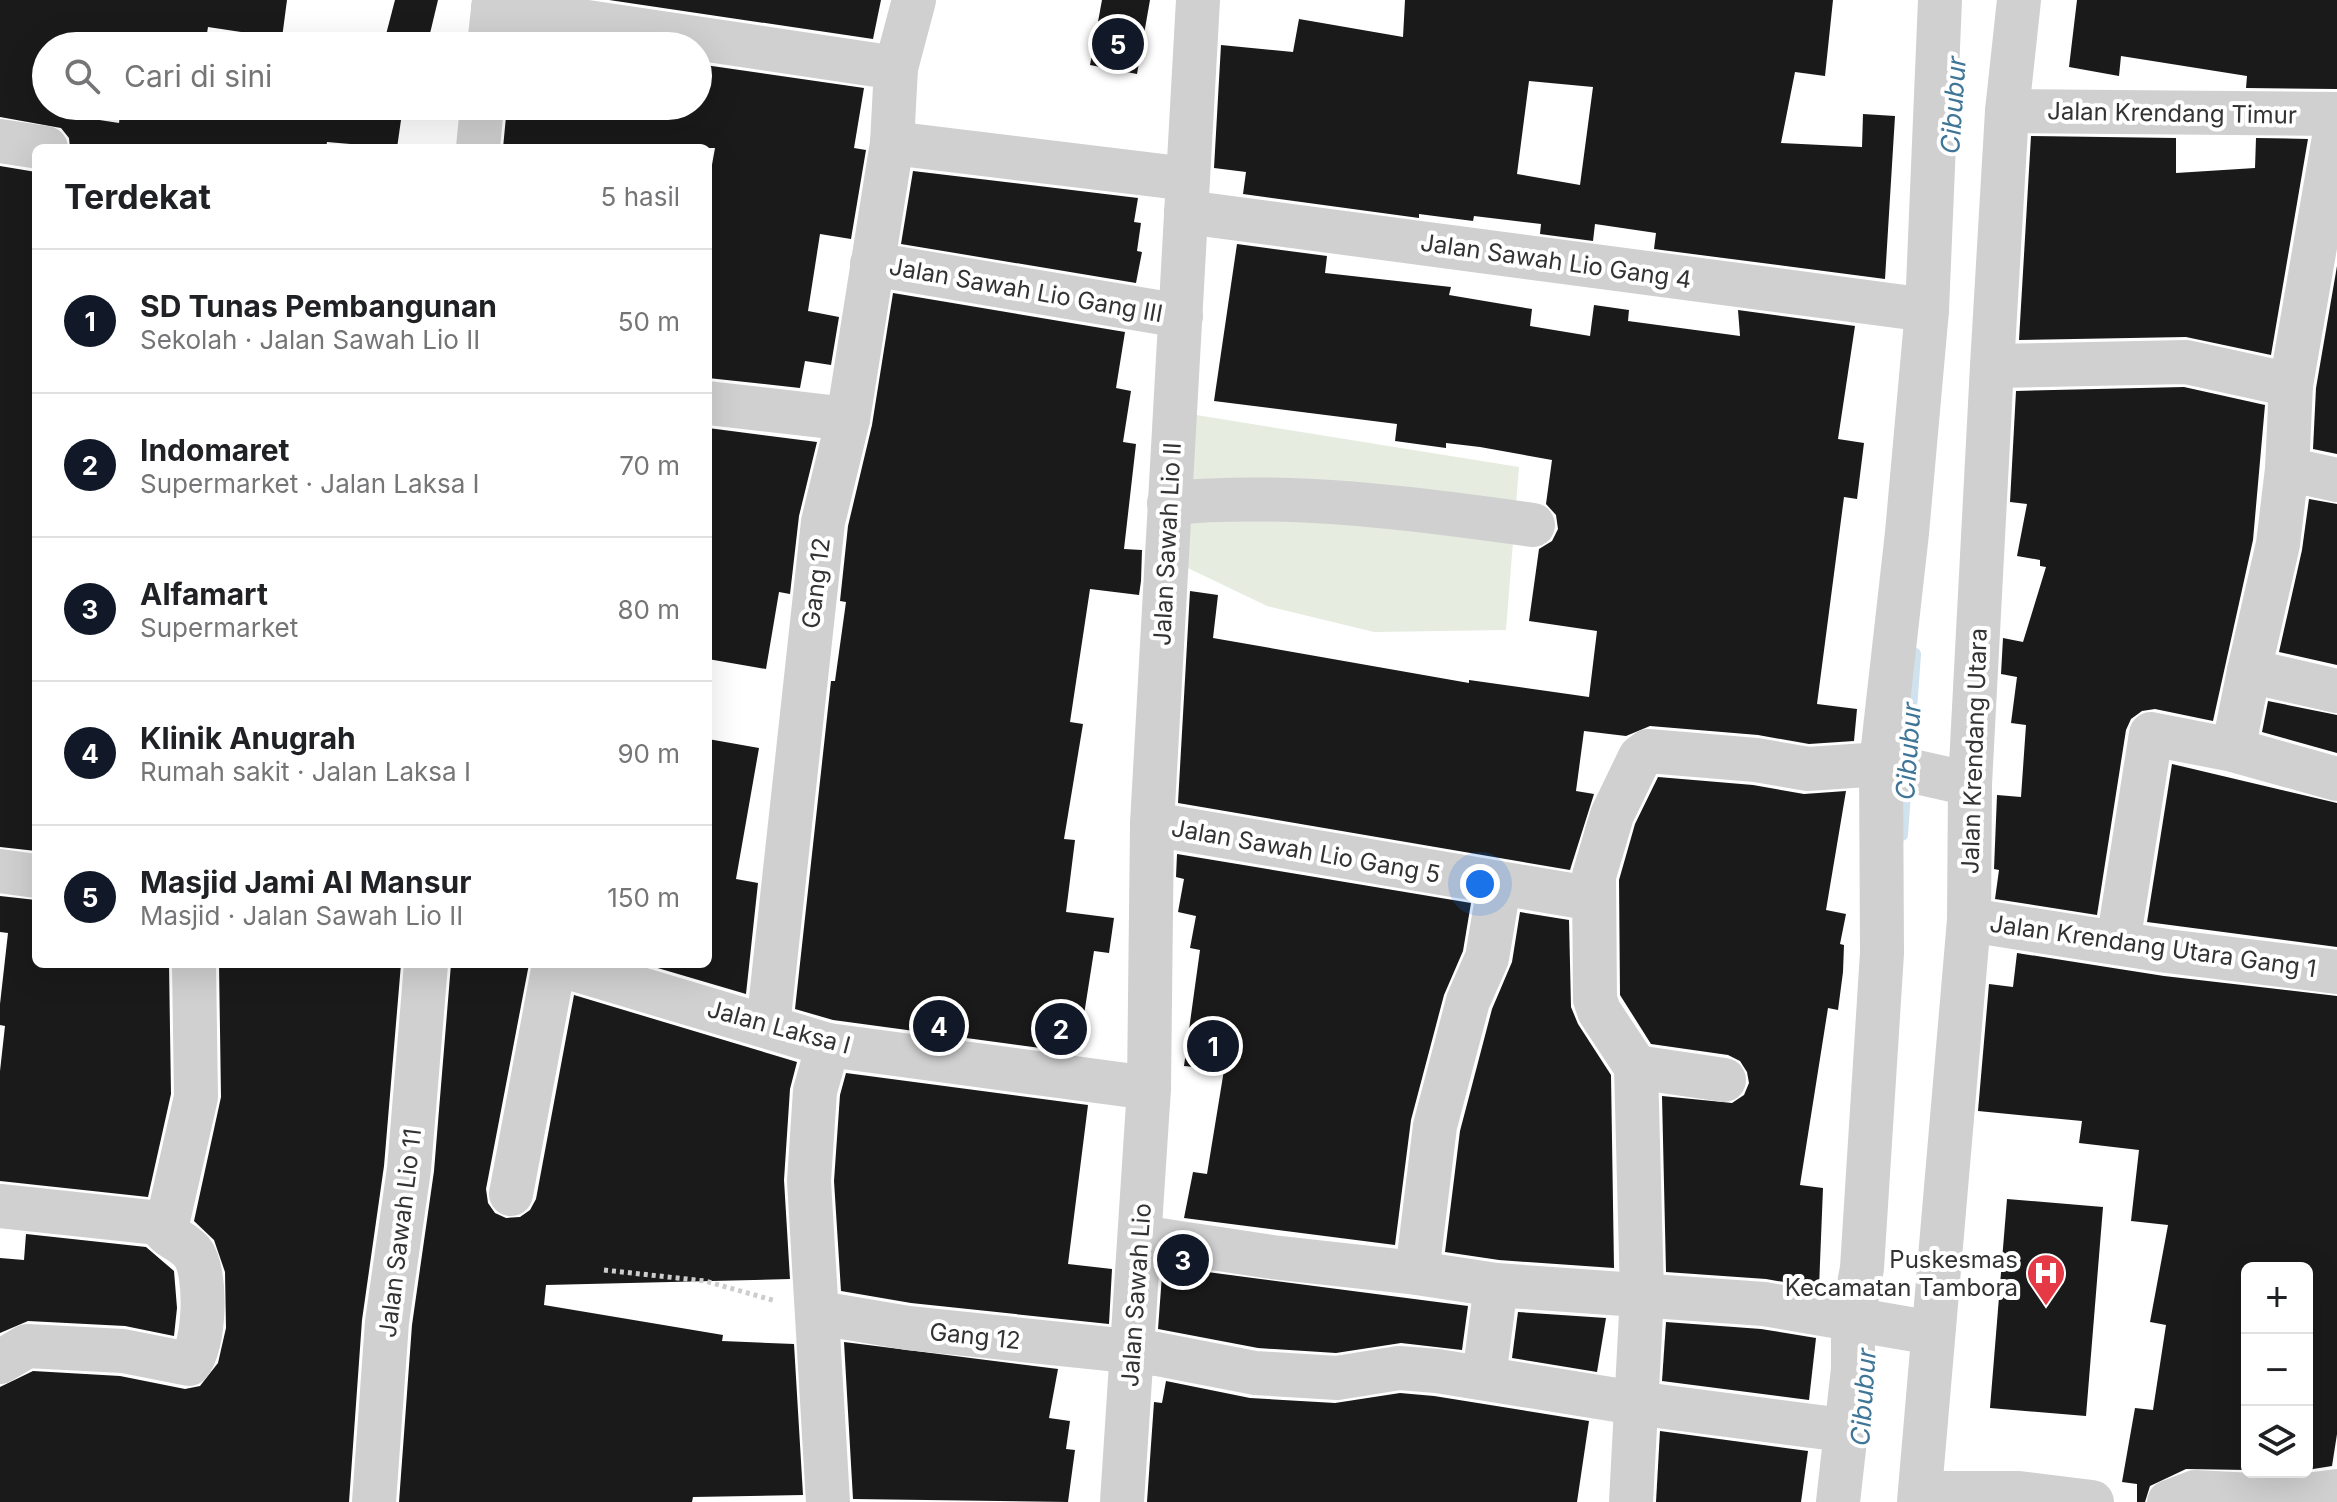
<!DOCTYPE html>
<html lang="id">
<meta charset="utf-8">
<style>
body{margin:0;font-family:Inter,sans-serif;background:#f2f2f2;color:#202124}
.controls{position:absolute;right:24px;bottom:24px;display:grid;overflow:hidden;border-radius:12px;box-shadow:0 8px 32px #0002}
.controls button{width:72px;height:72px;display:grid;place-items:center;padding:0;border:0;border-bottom:2px solid #e0e0e0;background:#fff;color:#202124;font:40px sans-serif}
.you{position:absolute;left:1480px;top:884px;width:28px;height:28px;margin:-20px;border:6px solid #fff;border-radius:50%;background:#1a73e8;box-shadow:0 0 0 12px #1a73e833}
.badge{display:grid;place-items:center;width:52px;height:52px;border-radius:50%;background:#111827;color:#fff;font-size:26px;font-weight:700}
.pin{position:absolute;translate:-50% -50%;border:4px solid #fff;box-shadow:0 2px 8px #0006}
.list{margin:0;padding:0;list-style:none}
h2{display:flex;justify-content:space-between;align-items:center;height:104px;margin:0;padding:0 32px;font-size:34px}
h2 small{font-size:26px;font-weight:400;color:#757577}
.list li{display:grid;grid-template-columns:52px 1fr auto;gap:24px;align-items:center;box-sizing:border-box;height:144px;padding:0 32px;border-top:2px solid #e0e0e0}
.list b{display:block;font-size:30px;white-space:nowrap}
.list p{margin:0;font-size:26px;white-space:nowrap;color:#757577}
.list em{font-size:26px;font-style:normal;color:#757577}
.icon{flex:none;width:44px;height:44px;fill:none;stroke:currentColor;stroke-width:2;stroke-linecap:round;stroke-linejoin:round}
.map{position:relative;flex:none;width:2337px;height:1502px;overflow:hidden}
.search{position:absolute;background:#fff;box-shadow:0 8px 32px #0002;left:32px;top:32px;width:680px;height:88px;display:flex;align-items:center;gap:20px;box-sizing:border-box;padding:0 28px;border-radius:44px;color:#757577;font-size:30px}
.panel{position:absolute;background:#fff;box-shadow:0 8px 32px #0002;left:32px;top:144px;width:680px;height:824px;border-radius:12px}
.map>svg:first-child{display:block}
</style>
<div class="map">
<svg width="2337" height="1502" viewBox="0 0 2337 1502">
<rect width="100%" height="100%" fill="#fff"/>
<polygon fill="#e6ecdf" points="1190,414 1519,467 1506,630 1374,632 1267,606 1165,557"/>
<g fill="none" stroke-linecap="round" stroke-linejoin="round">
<polyline stroke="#cfe2ee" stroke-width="12" points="1902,835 1915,654"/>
</g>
<g fill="#1a1a1a" fill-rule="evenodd">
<polygon points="0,0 287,0 282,38 208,27 205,46 46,46 46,106 55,106 54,113 119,123 121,106 403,106 397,148 327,142 326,148 70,148 69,138 61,128 0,117"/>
<polygon points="395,0 438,0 427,46 383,46"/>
<polygon points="609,0 881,0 873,39"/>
<polygon points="1102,0 1150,0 1137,74 1090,65"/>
<path d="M1405,0H1833L1825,76L1795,72L1781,143L1862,147L1863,114L1895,116L1885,279L1654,249L1656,233L1595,224L1593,241L1540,234L1541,224L1474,216L1473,221L1419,214V218L1243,194L1246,172L1214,168L1221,45L1293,52L1299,19L1403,37ZM1529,81L1593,87L1580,185L1517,174Z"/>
<polygon points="2077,0 2337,0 2337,89 2246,88 2247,76 2121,56 2119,76 2069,67"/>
<polygon points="515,37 578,46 514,46"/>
<polygon points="698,64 864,88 854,148 866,150 851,239 820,234 808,311 839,317 831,365 805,361 800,388 708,378 708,187 715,148 503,148 507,106 585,106 627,113 628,106 698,106"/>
<polygon points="2031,136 2176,138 2176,173 2255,168 2256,138 2308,139 2271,355 2186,337 2019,340"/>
<polygon points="0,166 36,172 36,851 0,847"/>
<polygon points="913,171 1138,198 1134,222 1141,223 1137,251 1142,252 1136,283 901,244"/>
<polygon points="1237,244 1327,256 1325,273 1451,287 1449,295 1532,309 1530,326 1590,336 1594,305 1629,310 1628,321 1740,336 1738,310 1855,326 1838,439 1864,443 1857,499 1844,497 1817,704 1857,709 1854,741 1809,744 1758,735 1650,726 1626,736 1584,731 1576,791 1594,794 1570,870 1178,803 1190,591 1218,595 1213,638 1469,683 1469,680 1589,697 1597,631 1529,621 1539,549 1552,541 1558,529 1556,515 1546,504 1552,460 1480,447 1446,443 1446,448 1395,441 1397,424 1214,401"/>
<polygon points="2337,266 2337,454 2313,449 2316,388"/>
<polygon points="893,293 1125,332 1116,388 1131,391 1123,442 1136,444 1124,549 1142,550 1141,581 1139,595 1090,589 1070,722 1083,724 1064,839 1075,840 1066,912 1114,918 1109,953 1094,951 1078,1053 833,1020 795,1009 831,681 835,681 846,602 840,601 848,526 872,425"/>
<polygon points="2184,387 2265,405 2253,540 2213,721 2155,709 2142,711 2131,719 2126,730 2097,915 1995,899 1999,870 1994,869 1997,795 2021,797 2026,725 2011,723 2017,677 2001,674 2003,638 2023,642 2046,567 2040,566 2040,560 2017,556 2027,504 2010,502 2016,391"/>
<polygon points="708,428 817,442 799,516 790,594 779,592 766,669 708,659"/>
<polygon points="2309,499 2337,504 2337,665 2279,652 2302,550"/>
<polygon points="2268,701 2337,715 2337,753 2262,732"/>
<polygon points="708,739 759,748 736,879 758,883 746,994 644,964 708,964"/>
<polygon points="2172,764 2337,803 2337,947 2147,922"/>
<polygon points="1658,777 1753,785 1804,794 1846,791 1826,910 1846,914 1840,944 1844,945 1843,972 1838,1010 1828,1008 1800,1185 1823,1188 1819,1288 1766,1279 1666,1272 1662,1096 1732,1103 1744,1095 1749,1083 1747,1072 1740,1061 1728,1055 1651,1044 1620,995 1619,880 1635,824"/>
<polygon points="1177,854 1471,903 1463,951 1444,995 1411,1120 1395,1245 1184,1218 1193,1172 1207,1174 1224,1070 1184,1066 1200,950 1190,948 1196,916 1178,912 1184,879 1176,877"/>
<polygon points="0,896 36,900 36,964 169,964 171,1094 148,1197 0,1181 0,1071 5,1026 0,1025 0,1004 8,933 0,932"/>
<polygon points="1520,912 1569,920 1571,1007 1578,1024 1611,1075 1614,1268 1499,1260 1445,1252 1460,1131 1492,1009 1512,962"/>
<polygon points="2017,953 2164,976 2337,996 2337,1434 2332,1466 2307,1470 2307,1268 2247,1268 2247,1470 2186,1469 2150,1486 2145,1502 2137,1502 2137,1484 2122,1482 2135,1408 2153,1410 2166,1325 2150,1322 2168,1225 2131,1221 2139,1150 2079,1143 2082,1121 1978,1111 1989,984 2013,987"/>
<polygon points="219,964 401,964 384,1166 362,1320 349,1502 0,1502 0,1387 33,1371 120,1376 185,1389 200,1386 218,1363 226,1328 225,1272 214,1240 194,1221 221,1097"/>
<polygon points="451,964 529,964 486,1189 488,1203 495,1213 506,1218 520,1217 530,1210 536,1199 574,995 797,1062 790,1089 784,1180 790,1279 546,1285 544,1305 723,1335 722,1341 794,1344 803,1495 693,1497 692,1502 399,1502 412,1325 434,1171"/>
<polygon points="846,1073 1088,1105 1068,1264 1112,1269 1109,1324 911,1303 841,1291 834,1181 840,1095"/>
<polygon points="2007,1199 2103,1207 2086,1416 1990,1408"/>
<polygon points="26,1234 146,1247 174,1271 177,1308 174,1336 125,1326 28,1321 0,1333 0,1258 24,1260"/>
<polygon points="1169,1267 1468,1306 1462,1350 1401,1343 1336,1353 1258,1348 1158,1329 1162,1275 1167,1277"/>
<polygon points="1518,1312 1606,1318 1597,1372 1512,1358"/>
<polygon points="1666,1322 1761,1329 1816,1338 1809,1400 1662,1381"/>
<polygon points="844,1342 1058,1369 1049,1418 1070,1421 1066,1449 1075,1450 1068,1502 853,1499"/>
<polygon points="1166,1381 1250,1398 1335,1403 1400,1393 1434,1396 1589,1421 1577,1502 1147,1502 1154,1402 1162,1403"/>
<polygon points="1660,1431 1808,1451 1801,1502 1656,1502"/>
</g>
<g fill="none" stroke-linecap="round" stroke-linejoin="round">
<polyline stroke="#cdcdcd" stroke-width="5" stroke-dasharray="4 4" stroke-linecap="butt" points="604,1270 705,1281 776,1301"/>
<g stroke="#d0d0d0" stroke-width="44">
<polyline points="493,8 896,68 892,143 1188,179"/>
<polyline points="489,46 494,0"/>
<polyline points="896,68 914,0"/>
<polyline points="2007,111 2337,114"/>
<polyline points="2337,120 2291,385 2287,469 2337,480"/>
<polyline points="0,141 46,148"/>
<polyline points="478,148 482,106"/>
<polyline points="1186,212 1927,310"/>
<polyline points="872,264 1181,316"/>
<polyline points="1992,366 2186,362 2291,385"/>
<polyline points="708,403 848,419"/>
<polyline points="2287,469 2278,544 2249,671 2337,691"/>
<path d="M1169,503C1291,492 1413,508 1533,525"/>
<polyline points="2233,750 2249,671"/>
<polyline points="1152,824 1594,899"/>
<polyline points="0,871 36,876"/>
<polyline points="1499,886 1487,958 1468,1001 1435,1126 1417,1273 1496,1285 1764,1304 1933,1333"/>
<polyline points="1969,920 2167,951 2337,972"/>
<polyline points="2118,943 2151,734 2233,750 2337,779"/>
<polyline points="557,964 828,1045 1149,1088"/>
<polyline points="768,1026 823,522 848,419 892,143"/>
<polyline points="828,1045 815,1091 809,1181 828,1502"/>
<polyline points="1636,1067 1724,1080"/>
<polyline points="511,1194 554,964"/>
<polyline points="0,1206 159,1223 169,1216 196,1097 194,964"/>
<polyline points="1140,1237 1272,1257 1417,1273"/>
<polyline points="819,1313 908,1328 1157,1354 1255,1373 1337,1378 1399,1368 1437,1371 1635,1403 1843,1430"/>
<path d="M0,1362L27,1346L123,1351L189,1364C205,1347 208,1271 192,1252C182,1240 167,1238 159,1223"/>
<polyline points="1484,1377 1496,1285"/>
<polyline points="1920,1493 2019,1493 2092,1502"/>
<polyline points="374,1502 387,1322 409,1169 426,964"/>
<polyline points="1122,1502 1149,1088 1152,824 1198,0"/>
<polyline points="1631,1502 1642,1295 1636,1067 1599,1011 1595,999 1594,876 1612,815 1640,757 1648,751 1756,760 1808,769 1881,764 1970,784"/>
<polyline points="1838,1502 1853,1369 1853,1317 1862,1268 1882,953 1881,764 1907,533 1927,310 1940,0"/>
<polyline points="1919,1502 1969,920 1970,784 1992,366 2007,111 2019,0"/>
<polyline points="2169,1502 2195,1492 2290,1497 2337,1491"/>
</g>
</g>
<defs>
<g id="hospital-pin" transform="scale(2)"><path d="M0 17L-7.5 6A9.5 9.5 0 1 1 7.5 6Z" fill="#e63946" stroke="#fff"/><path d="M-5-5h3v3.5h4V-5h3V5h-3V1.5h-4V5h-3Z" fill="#fff"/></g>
</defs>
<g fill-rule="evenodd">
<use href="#hospital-pin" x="2046" y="1273"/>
</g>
<g text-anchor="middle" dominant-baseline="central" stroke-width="8" stroke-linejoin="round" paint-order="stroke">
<g font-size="24" fill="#333" stroke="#fff">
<text transform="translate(2172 113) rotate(1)">Jalan Krendang Timur</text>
<text transform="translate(1556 261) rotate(8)">Jalan Sawah Lio Gang 4</text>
<text transform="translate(1026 290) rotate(10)">Jalan Sawah Lio Gang III</text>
<text transform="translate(1167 544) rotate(-87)">Jalan Sawah Lio II</text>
<text transform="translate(816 583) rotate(-83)">Gang 12</text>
<text transform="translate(1974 751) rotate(-88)">Jalan Krendang Utara</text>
<text transform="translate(1306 851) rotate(10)">Jalan Sawah Lio Gang 5</text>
<text transform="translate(2153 946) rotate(8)">Jalan Krendang Utara Gang 1</text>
<text transform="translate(779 1027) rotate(15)">Jalan Laksa I</text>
<text transform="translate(400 1233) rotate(-83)">Jalan Sawah Lio 11</text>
<text transform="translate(1136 1295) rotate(-86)">Jalan Sawah Lio</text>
<text transform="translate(975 1336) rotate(6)">Gang 12</text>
</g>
<g font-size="24" fill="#333" stroke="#fff" text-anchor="end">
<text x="2018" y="1259">Puskesmas<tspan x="2018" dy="28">Kecamatan Tambora</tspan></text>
</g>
<g font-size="26" font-style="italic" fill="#3f7597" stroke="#fff">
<text transform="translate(1953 105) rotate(-86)">Cibubur</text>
<text transform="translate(1908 751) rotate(-86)">Cibubur</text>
<text transform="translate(1863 1397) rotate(-86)">Cibubur</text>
</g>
</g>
</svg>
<div class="controls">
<button>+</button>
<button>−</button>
<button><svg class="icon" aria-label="layers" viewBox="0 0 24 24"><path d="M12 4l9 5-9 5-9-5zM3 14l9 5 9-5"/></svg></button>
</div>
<div class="you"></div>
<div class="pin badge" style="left:1213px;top:1046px">1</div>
<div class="pin badge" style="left:1061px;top:1029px">2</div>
<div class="pin badge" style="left:1183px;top:1260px">3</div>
<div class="pin badge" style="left:939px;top:1026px">4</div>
<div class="pin badge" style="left:1118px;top:44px">5</div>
<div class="search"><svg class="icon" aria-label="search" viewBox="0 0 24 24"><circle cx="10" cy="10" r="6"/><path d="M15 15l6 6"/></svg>Cari di sini</div>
<section class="panel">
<h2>Terdekat<small>5 hasil</small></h2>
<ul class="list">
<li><span class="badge">1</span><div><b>SD Tunas Pembangunan</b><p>Sekolah · Jalan Sawah Lio II</p></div><em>50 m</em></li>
<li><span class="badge">2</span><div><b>Indomaret</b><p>Supermarket · Jalan Laksa I</p></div><em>70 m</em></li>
<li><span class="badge">3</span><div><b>Alfamart</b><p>Supermarket</p></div><em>80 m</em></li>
<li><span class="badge">4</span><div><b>Klinik Anugrah</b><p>Rumah sakit · Jalan Laksa I</p></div><em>90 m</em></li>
<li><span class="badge">5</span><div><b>Masjid Jami Al Mansur</b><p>Masjid · Jalan Sawah Lio II</p></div><em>150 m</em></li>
</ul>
</section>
</div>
